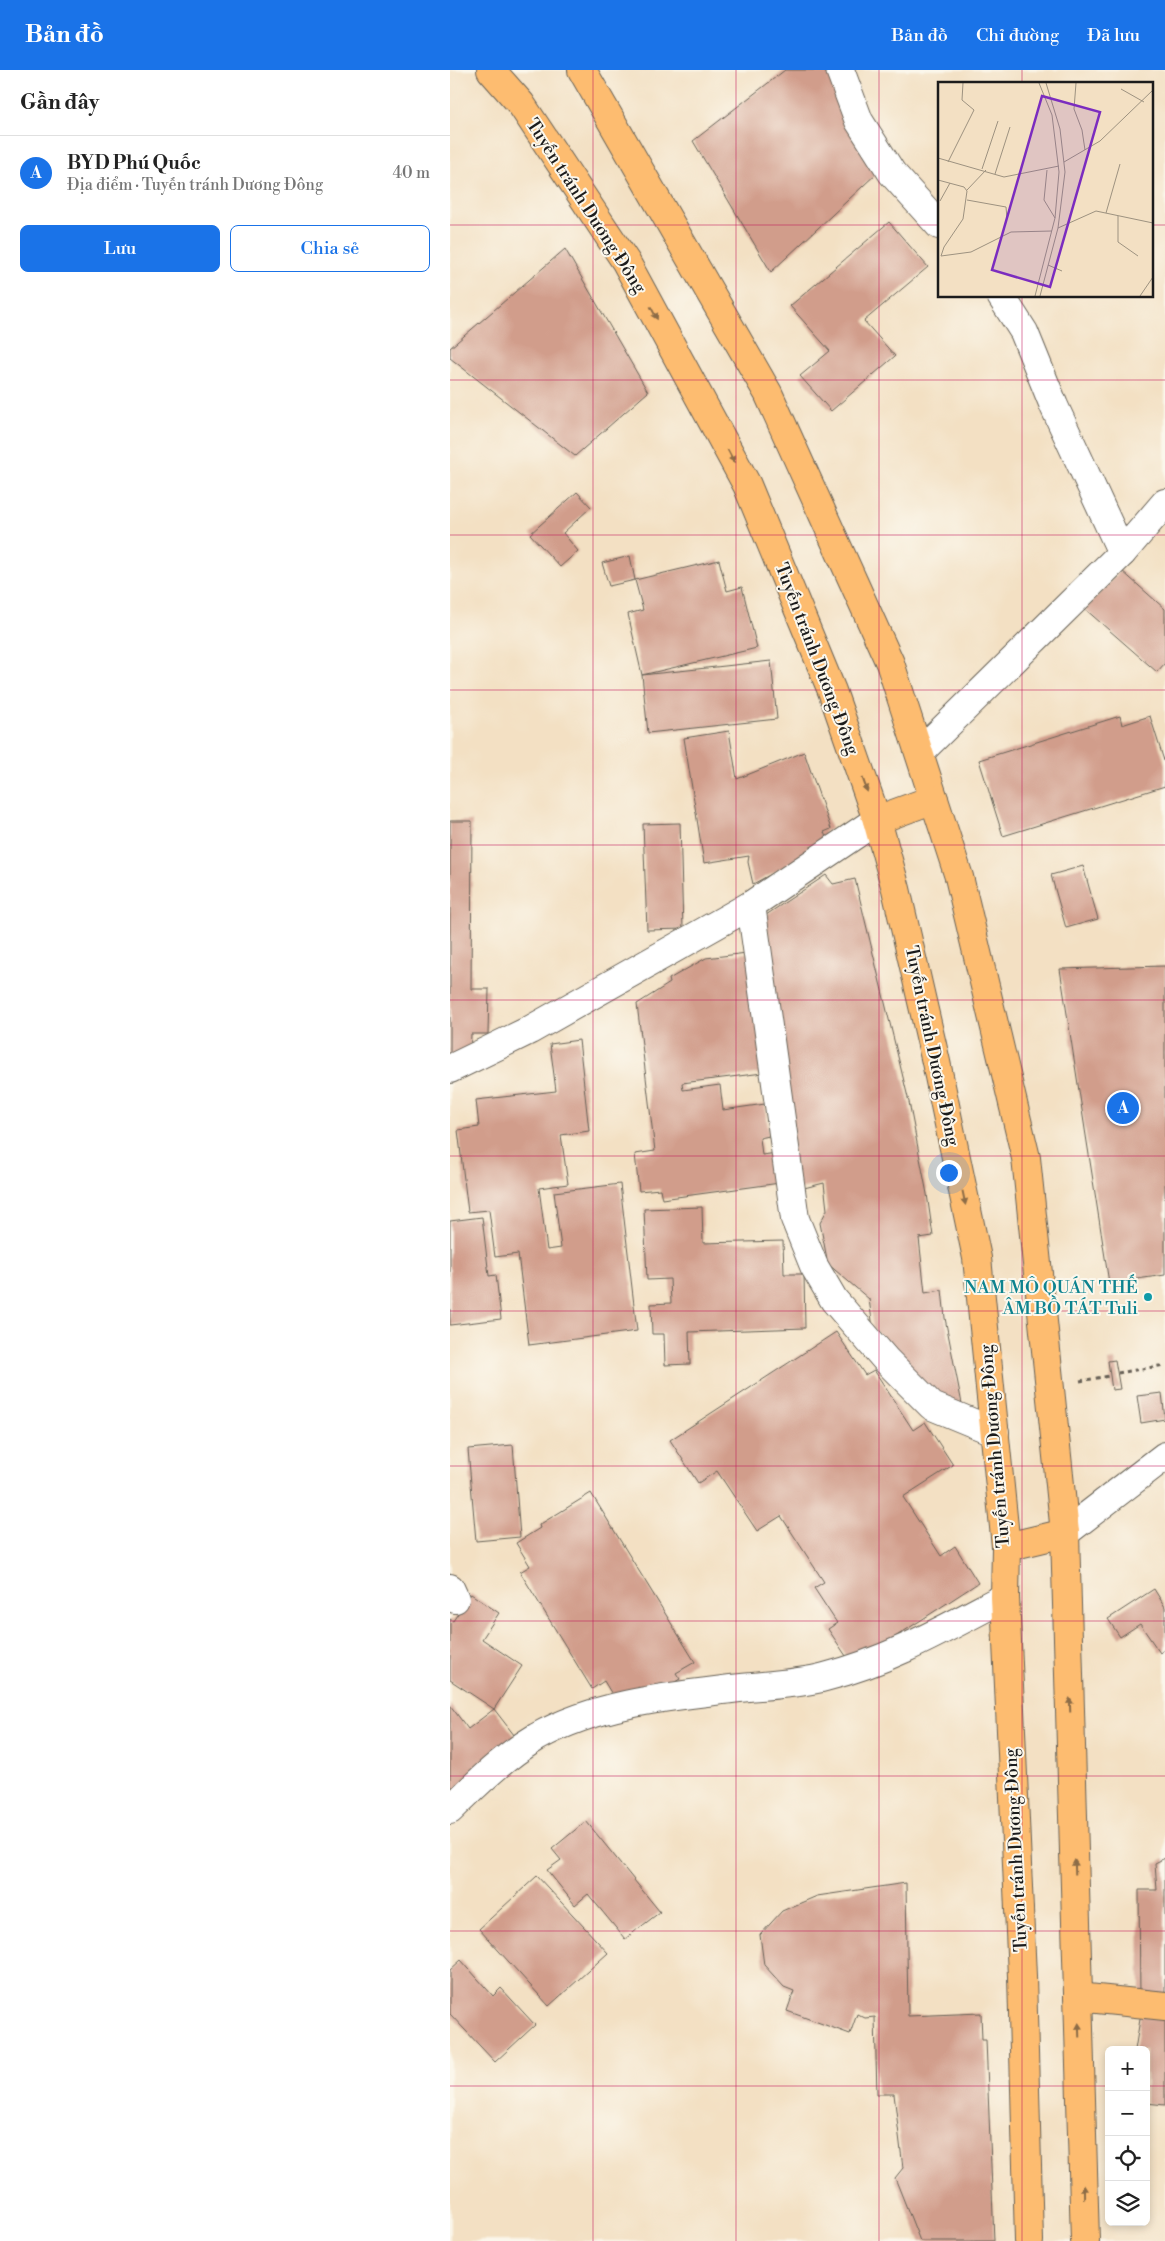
<!DOCTYPE html>
<html lang="vi">
<meta charset="utf-8">
<style>
body{margin:0;font-family:"Libre Bodoni",serif;background:#f6f6f6;color:#222}
.controls{position:absolute;right:15px;bottom:15px;display:grid;overflow:hidden;border-radius:8px;box-shadow:0 2px 8px #0003}
.controls button{width:45px;height:45px;display:grid;place-items:center;padding:0;border:0;border-bottom:1px solid #e0e0e0;background:#fff;color:#222;font:25px sans-serif}
.you{position:absolute;left:498px;top:1102px;width:18px;height:18px;margin:-12px;border:4px solid #fff;border-radius:50%;background:#1a73e8;box-shadow:0 0 0 8px #1a73e833}
.badge{display:grid;place-items:center;width:32px;height:32px;border-radius:50%;background:#1a73e8;color:#fff;font-size:16px;font-weight:700}
.pin{position:absolute;translate:-50% -50%;border:2px solid #fff;box-shadow:0 1px 5px #0006}
.list{margin:0;padding:0;list-style:none}
h2{display:flex;justify-content:space-between;align-items:center;height:65px;margin:0;padding:0 20px;font-size:21px}
h2 small{font-size:16px;font-weight:400;color:#767676}
.list li{display:grid;grid-template-columns:32px 1fr auto;gap:15px;align-items:center;box-sizing:border-box;height:75px;padding:0 20px;border-top:1px solid #e0e0e0}
.list b{display:block;font-size:19px;white-space:nowrap}
.list p{margin:0;font-size:16px;white-space:nowrap;color:#767676}
.list em{font-size:16px;font-style:normal;color:#767676}
.actions{display:flex;gap:10px;padding:15px 20px}
.actions a{flex:1;padding:11px 0;border:1px solid #1a73e8;border-radius:8px;text-align:center;font-size:18px;color:#1a73e8}
.actions .main{background:#1a73e8;color:#fff}
.icon{flex:none;width:28px;height:28px;fill:none;stroke:currentColor;stroke-width:2;stroke-linecap:round;stroke-linejoin:round}
.map{position:relative;flex:none;width:715px;height:2171px;overflow:hidden}
header{display:flex;align-items:center;gap:30px;box-sizing:border-box;height:70px;padding:0 25px;background:#1a73e8;color:#fff}
header strong{font-size:24px}
nav{display:flex;gap:28px;margin-inline-start:auto;font-size:18px}
main{display:flex}
aside{flex:1;background:#fff}
.map>svg:first-child{display:block}
</style>
<header>
<strong>Bản đồ</strong>
<nav><a>Bản đồ</a><a>Chỉ đường</a><a>Đã lưu</a></nav>
</header>
<main>
<aside>
<h2>Gần đây<small></small></h2>
<ul class="list">
<li><span class="badge">A</span><div><b>BYD Phú Quốc</b><p>Địa điểm · Tuyến tránh Dương Đông</p></div><em>40 m</em></li>
</ul>
<div class="actions"><a class="main">Lưu</a><a>Chia sẻ</a></div>
</aside>
<div class="map">
<svg width="715" height="2171" viewBox="0 0 715 2171">
<rect width="100%" height="100%" fill="#fbf7ec"/>
<filter id="ink" filterUnits="userSpaceOnUse"><feTurbulence type="fractalNoise" baseFrequency=".02" numOctaves="2"/><feDisplacementMap in="SourceGraphic" scale="10" xChannelSelector="R" yChannelSelector="G"/><feConvolveMatrix kernelMatrix="1 2 1 2 8 2 1 2 1" color-interpolation-filters="sRGB"/></filter>
<filter id="wash" filterUnits="userSpaceOnUse"><feTurbulence type="fractalNoise" baseFrequency=".0096" numOctaves="4" result="noise"/><feDisplacementMap in="SourceGraphic" scale="20" xChannelSelector="R" yChannelSelector="G"/><feGaussianBlur stdDeviation="1.12" result="paint"/><feColorMatrix in="noise" values="0 0 0 0 0 0 0 0 0 0 0 0 0 0 0 0 0 1.4 0 .05"/><feComposite in="paint" operator="in"/></filter>
<g filter="url(#wash)">
<rect width="100%" height="100%" fill="#f3e0c3"/>
<g id="blocks">
<g fill="#d19d8b">
<polygon points="335,0 382,0 428,102 321,202 243,71"/>
<polygon points="439,152 478,197 414,251 445,286 381,341 350,306 380,281 340,236"/>
<polygon points="115,179 198,322 125,386 0,288 0,278"/>
<polygon points="127,422 141,437 113,463 128,481 110,497 80,464"/>
<polygon points="180,486 185,510 269,490 277,521 292,517 307,578 192,605 321,591 327,649 198,663 192,605 178,544 193,540 185,510 159,516 152,493"/>
<polygon points="671,500 715,539 715,593 707,602 635,539"/>
<polygon points="670,646 672,655 700,646 715,694 715,716 553,766 529,690"/>
<polygon points="279,661 287,709 354,682 381,759 374,762 378,773 303,814 298,792 299,786 254,793 234,668"/>
<polygon points="0,751 22,751 21,919 39,919 38,964 21,964 20,989 0,989"/>
<polygon points="230,753 233,859 197,860 193,754"/>
<polygon points="633,796 648,849 616,858 601,805"/>
<polygon points="376,805 383,814 405,809 459,1032 477,1124 483,1166 469,1168 475,1223 492,1220 495,1248 512,1334 490,1330 423,1258 419,1229 378,1194 370,1153 377,1140 374,1113 346,1120 316,845"/>
<polygon points="305,882 321,1002 232,1013 233,1020 270,1015 273,1040 315,1034 319,1066 310,1068 312,1085 327,1083 330,1113 212,1129 210,1119 189,1121 185,1084 205,1081 187,934 220,913 219,909 256,888"/>
<polygon points="715,896 715,1205 659,1213 610,899"/>
<polygon points="129,970 139,1061 111,1065 118,1114 89,1118 97,1180 111,1178 104,1122 170,1114 187,1261 79,1275 68,1184 45,1187 39,1140 18,1142 8,1060 29,1057 26,1030 106,1021 100,974"/>
<polygon points="252,1137 253,1173 333,1171 334,1204 354,1204 355,1258 239,1262 240,1294 215,1295 214,1264 202,1264 201,1234 221,1233 220,1209 197,1210 194,1139"/>
<polygon points="32,1147 39,1206 46,1205 51,1249 0,1255 0,1151"/>
<polygon points="386,1262 415,1305 424,1300 463,1360 475,1352 503,1395 453,1427 491,1486 505,1476 528,1513 402,1595 378,1559 387,1553 364,1518 374,1512 331,1446 307,1461 267,1401 248,1413 220,1370"/>
<polygon points="665,1290 670,1319 662,1320 658,1291"/>
<polygon points="712,1323 715,1349 691,1353 687,1326"/>
<polygon points="63,1375 70,1467 26,1471 18,1379"/>
<polygon points="141,1423 245,1592 226,1603 230,1609 196,1629 189,1617 166,1631 154,1611 142,1619 70,1502 80,1496 66,1473 90,1458 89,1455"/>
<polygon points="704,1519 715,1537 715,1579 710,1583 690,1554 670,1567 658,1549"/>
<polygon points="21,1524 49,1543 32,1569 72,1596 44,1639 0,1610 0,1549 3,1551"/>
<polygon points="0,1635 18,1659 44,1639 71,1674 6,1724 0,1716"/>
<polygon points="136,1751 210,1842 175,1869 138,1824 125,1835 97,1800 111,1790 102,1779"/>
<polygon points="715,1788 715,1927 690,1927 689,1820 707,1820 705,1793"/>
<polygon points="87,1806 158,1883 99,1936 29,1859"/>
<polygon points="456,1813 458,1946 531,1943 532,1970 536,1970 544,2171 470,2171 445,2108 453,2098 444,2024 427,2024 425,1947 415,1948 407,1944 400,1964 337,1941 344,1921 334,1917 314,1895 310,1865 332,1841 367,1826"/>
<polygon points="11,1890 43,1926 51,1918 85,1955 45,1992 0,1944 0,1900"/>
<polygon points="691,1943 715,1946 715,2035 696,2033 696,1980 685,1980"/>
</g>
</g>
</g>
<g filter="url(#ink)">
<use href="#blocks" fill-opacity="0" stroke="#676156" stroke-width="1"/>
<g fill="none" stroke-linecap="round" stroke-linejoin="round">
<g stroke="#676156" stroke-width="30">
<g id="minor">
<polyline points="390,0 409,51 442,103 489,155"/>
<polyline points="551,226 574,262 604,336 672,483"/>
<polyline points="470,682 672,483 715,433"/>
<polyline points="301,835 345,1149 364,1196 384,1230 436,1290 482,1336 545,1362"/>
<polyline points="0,999 80,960 301,835 427,750"/>
<polyline points="615,1463 715,1386"/>
<polyline points="0,1518 5,1529"/>
<path d="M0,1740C26,1714 55,1686 87,1667C146,1634 215,1627 281,1619C312,1615 345,1615 375,1607C439,1591 496,1558 555,1527"/>
</g>
</g>
<g stroke="#676156" stroke-width="30">
<g id="major">
<polyline points="41,0 71,34 176,192 297,415 382,621 427,750 446,819 486,992 527,1188 556,1477 555,1527 572,1906 579,2171"/>
<polyline points="132,0 318,323 440,593 509,807 576,1088 615,1463 635,2171"/>
<polyline points="427,750 484,729"/>
<polyline points="556,1477 615,1463"/>
<polyline points="628,1927 715,1936"/>
</g>
</g>
<g stroke="#676156" stroke-width="3" stroke-dasharray="4 4" stroke-linecap="butt">
<polyline points="668,1303 715,1295"/>
<polyline points="630,1311 659,1306"/>
</g>
<use href="#minor" stroke="#fff" stroke-width="28"/>
<use href="#major" stroke="#fdbc70" stroke-width="28"/>
</g>
<defs><path id="oneway-solid" d="M-6-.8H1V-3.2L6.5 0L1 3.2V.8H-6Z" transform="scale(1.25)"/></defs>
<g fill="#8c6c46">
<use href="#oneway-solid" transform="translate(204 243) rotate(62)"/>
<use href="#oneway-solid" transform="translate(281 386) rotate(62)"/>
<use href="#oneway-solid" transform="translate(415 715) rotate(71)"/>
<use href="#oneway-solid" transform="translate(514 1128) rotate(78)"/>
<use href="#oneway-solid" transform="translate(620 1635) rotate(-92)"/>
<use href="#oneway-solid" transform="translate(625 1797) rotate(-92)"/>
<use href="#oneway-solid" transform="translate(629 1960) rotate(-92)"/>
<use href="#oneway-solid" transform="translate(634 2122) rotate(-91)"/>
</g>
</g>
<path fill="none" stroke="#c2185b" stroke-width="1" stroke-opacity="0.55" d="M143,0V2171M286,0V2171M429,0V2171M572,0V14M0,155H489M701,155H715M572,226V2171M0,310H715M0,465H715M0,620H715M0,775H715M0,930H715M0,1086H715M0,1241H715M0,1396H715M0,1551H715M0,1706H715M0,1861H715M0,2016H659M696,2016H715"/>
<circle fill="#0f9aa8" stroke="#fbf7ec" stroke-width="2" cx="698" cy="1227" r="5"/>
<g text-anchor="middle" dominant-baseline="central" stroke-width="4" stroke-linejoin="round" paint-order="stroke">
<g font-size="18" fill="#1c1c1c" stroke="#fbf7ec">
<text transform="translate(136 136) rotate(57)">Tuyến tránh Dương Đông</text>
<text transform="translate(367 589) rotate(69)">Tuyến tránh Dương Đông</text>
<text transform="translate(482 976) rotate(78)">Tuyến tránh Dương Đông</text>
<text transform="translate(545 1376) rotate(-95)">Tuyến tránh Dương Đông</text>
<text transform="translate(566 1780) rotate(-93)">Tuyến tránh Dương Đông</text>
</g>
<g font-size="18" fill="#0d838f" stroke="#fbf7ec" text-anchor="end">
<text x="688" y="1217">NAM MÔ QUÁN THẾ<tspan x="688" dy="21">ÂM BỒ TÁT Tuli</tspan></text>
</g>
</g>
<g transform="translate(488 12)">
<rect width="215" height="215" fill="#f3e0c3"/>
<path fill="none" stroke="#9d9280" stroke-width="1" d="M138,1L136,27L144,48L147,68M183,7L206,20M0,76L66,95L121,84M10,80L36,28L24,18L25,1M126,80L162,59L215,8M44,87L60,39M109,88L106,118L117,136M57,92L72,45M0,98L26,105L29,109L25,137L6,165L3,174L33,170L73,150L114,149M29,108L48,88M29,118L68,125L69,137M2,119L12,101M168,131L182,82M180,134V160L200,174M120,146L158,129L215,141M110,183L124,189M97,214L117,136L121,90L114,33L101,1M102,214L120,146L127,90L122,47L108,1M202,214L215,195"/>
<path fill="#7b2cbf" fill-opacity="0.15" stroke="#7b2cbf" stroke-width="2.5" d="M104,14L162,30L112,205L54,188Z"/>
<rect width="215" height="215" fill="none" stroke="#1c1c1c" stroke-width="2.5"/>
</g>
</svg>
<div class="controls">
<button>+</button>
<button>−</button>
<button><svg class="icon" aria-label="locate" viewBox="0 0 24 24"><circle cx="12" cy="12" r="6"/><path d="M12 2v4M12 18v4M2 12h4M18 12h4"/></svg></button>
<button><svg class="icon" aria-label="layers" viewBox="0 0 24 24"><path d="M12 4l9 5-9 5-9-5zM3 14l9 5 9-5"/></svg></button>
</div>
<div class="you"></div>
<div class="pin badge" style="left:673px;top:1038px">A</div>
</div>
</main>
